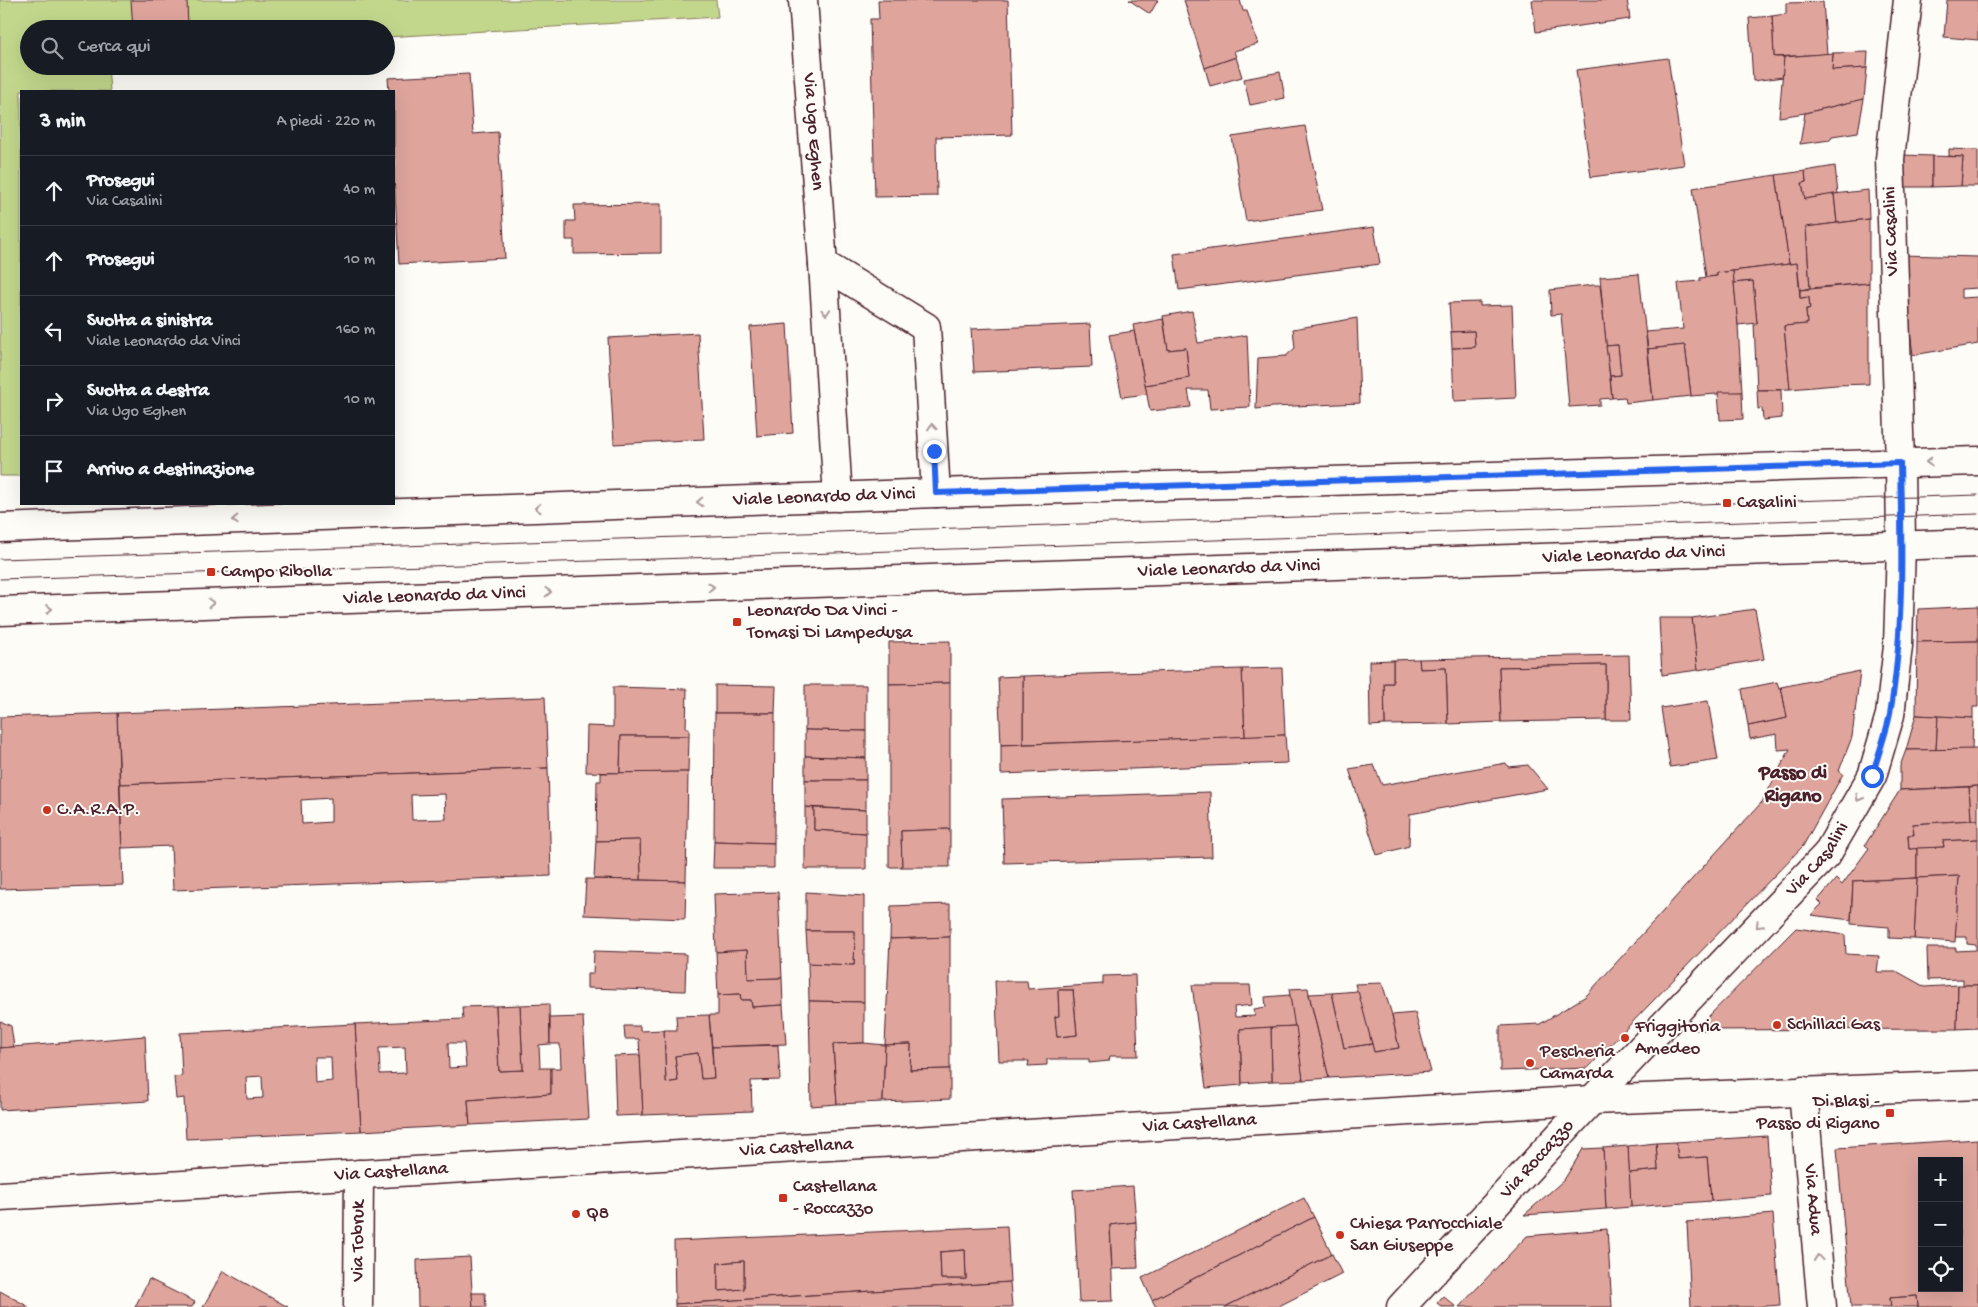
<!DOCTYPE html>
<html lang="it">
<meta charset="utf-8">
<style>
body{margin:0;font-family:"Gochi Hand",sans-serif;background:#20242c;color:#f1f3f6}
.controls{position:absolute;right:15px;bottom:15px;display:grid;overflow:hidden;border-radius:0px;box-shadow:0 5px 20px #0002}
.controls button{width:45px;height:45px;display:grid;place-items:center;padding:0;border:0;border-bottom:1px solid #363941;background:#171b24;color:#f1f3f6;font:25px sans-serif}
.stop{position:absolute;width:15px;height:15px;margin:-11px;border:4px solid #2563eb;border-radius:50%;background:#fff}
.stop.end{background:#2563eb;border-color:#fff;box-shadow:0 1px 5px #0008}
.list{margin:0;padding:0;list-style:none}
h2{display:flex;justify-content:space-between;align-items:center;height:65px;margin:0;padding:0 20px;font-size:21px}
h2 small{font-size:16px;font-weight:400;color:#9ea1a6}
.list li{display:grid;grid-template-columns:32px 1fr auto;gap:15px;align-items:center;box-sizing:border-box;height:70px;padding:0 20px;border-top:1px solid #363941}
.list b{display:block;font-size:19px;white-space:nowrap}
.list p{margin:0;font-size:16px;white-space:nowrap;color:#9ea1a6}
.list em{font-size:16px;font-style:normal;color:#9ea1a6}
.icon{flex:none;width:28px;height:28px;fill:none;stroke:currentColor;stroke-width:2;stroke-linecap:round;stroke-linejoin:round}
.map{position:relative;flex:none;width:1978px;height:1307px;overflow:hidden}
.search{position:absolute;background:#171b24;box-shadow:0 5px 20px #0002;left:20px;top:20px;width:375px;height:55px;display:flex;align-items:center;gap:12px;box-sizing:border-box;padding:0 18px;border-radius:28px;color:#9ea1a6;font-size:19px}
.panel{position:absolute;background:#171b24;box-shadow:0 5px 20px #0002;left:20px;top:90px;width:375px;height:415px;border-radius:0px}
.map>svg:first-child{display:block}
</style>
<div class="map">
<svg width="1978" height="1307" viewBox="0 0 1978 1307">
<rect width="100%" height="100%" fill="#fdfcf7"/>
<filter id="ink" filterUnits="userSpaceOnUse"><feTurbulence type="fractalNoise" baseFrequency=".02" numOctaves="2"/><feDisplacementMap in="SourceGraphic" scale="10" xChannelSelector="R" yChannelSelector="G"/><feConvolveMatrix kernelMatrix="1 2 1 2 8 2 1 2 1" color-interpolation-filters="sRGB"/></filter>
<g filter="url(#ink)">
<polygon fill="#c3d78c" stroke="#867b5c" points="0,0 716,0 718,17 386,37 386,29 29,29 29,66 108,66 110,91 21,91 21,476 0,476"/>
<g fill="#dfa59d" stroke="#4a1f2b" fill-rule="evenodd">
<polygon points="131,0 187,0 188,29 133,29"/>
<polygon points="878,0 1008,0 1012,135 936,137 937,196 875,197 870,19 879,19"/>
<polygon points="1129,0 1158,0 1150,14"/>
<polygon points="1184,0 1240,0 1243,11 1247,11 1258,44 1234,51 1236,57 1205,68"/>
<polygon points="1532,0 1627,0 1630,19 1536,32"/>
<polygon points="1947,0 1978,0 1978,40 1944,37"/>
<polygon points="1823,2 1827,54 1774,57 1772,16 1786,14 1786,3"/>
<polygon points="1772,16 1774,57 1784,57 1783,77 1753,81 1749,18"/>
<polygon points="1868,52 1867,68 1832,70 1833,53"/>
<polygon points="1833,53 1832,70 1867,68 1864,99 1805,113 1779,117 1784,57"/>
<polygon points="1236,57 1242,77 1210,86 1205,68"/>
<polygon points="1668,58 1684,165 1591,177 1576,70"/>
<polygon points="1280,72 1285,98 1250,105 1244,79"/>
<polygon points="469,74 473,134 498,132 505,258 399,264 394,177 394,91 389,91 388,78"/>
<polygon points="1864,99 1858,132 1832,136 1830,140 1800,144 1805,113"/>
<polygon points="1305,126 1322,210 1246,221 1232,137"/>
<polygon points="1949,149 1978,150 1978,186 1961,186 1963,157 1949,156"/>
<polygon points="1902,155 1932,156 1932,187 1902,187"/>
<polygon points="1932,156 1963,157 1961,186 1932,187"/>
<polygon points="1835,166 1838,194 1805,199 1802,183 1806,182 1805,171"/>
<polygon points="1805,171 1806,182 1802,183 1805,199 1834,194 1837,223 1806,227 1810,288 1800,290 1797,263 1789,264 1776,175"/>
<polygon points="1776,175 1789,264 1717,273 1717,276 1706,277 1693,188"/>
<polygon points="1868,190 1869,219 1837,223 1834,194"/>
<polygon points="661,204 661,253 574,254 574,240 566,240 566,221 575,221 574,205"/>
<polygon points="1869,219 1869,283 1810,288 1806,227"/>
<polygon points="1374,227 1380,264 1179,290 1174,254"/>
<polygon points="1900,255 1978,257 1978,288 1961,289 1961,298 1978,297 1978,344 1913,355"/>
<polygon points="1797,263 1800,298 1809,297 1810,309 1806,309 1807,324 1784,326 1790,389 1757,390 1754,323 1757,323 1753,281 1734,283 1733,271"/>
<polygon points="1733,271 1738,325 1742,392 1691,396 1685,345 1648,349 1646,332 1683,329 1678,283 1700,281 1700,278 1717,276 1717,273"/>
<polygon points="1639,274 1653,400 1626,403 1625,397 1612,398 1610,376 1621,375 1618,345 1606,346 1600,277"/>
<polygon points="1753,281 1757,323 1738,325 1734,283"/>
<polygon points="1869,283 1869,384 1836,385 1790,389 1784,326 1807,324 1806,309 1810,309 1809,297 1800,298 1800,290"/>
<polygon points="1594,285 1600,285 1612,398 1600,399 1600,405 1569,407 1561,314 1551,315 1550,290"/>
<polygon points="1480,302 1480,306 1512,305 1516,398 1454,401 1452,348 1475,347 1474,331 1451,332 1449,303"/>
<polygon points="1192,311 1198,343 1247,335 1250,407 1210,409 1208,390 1188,390 1191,407 1150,411 1145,385 1189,378 1186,348 1168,350 1163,316"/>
<polygon points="1357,318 1360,403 1273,407 1256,409 1258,358 1286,356 1295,348 1293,329"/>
<polygon points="1163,319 1168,350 1186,348 1189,378 1145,385 1133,325"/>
<polygon points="787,324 793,433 757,436 750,327"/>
<polygon points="1090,324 1092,367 974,372 971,329"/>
<polygon points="1134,331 1147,394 1122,397 1109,335"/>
<polygon points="1474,331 1475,347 1452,348 1451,332"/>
<polygon points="698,333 704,439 614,444 608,338"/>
<polygon points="1618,345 1621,375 1610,376 1606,346"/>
<polygon points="1685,345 1691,396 1653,400 1648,349"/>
<polygon points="1757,390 1781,390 1782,418 1763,420 1762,408 1758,409"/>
<polygon points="1718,392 1742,392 1743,419 1720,420"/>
<polygon points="1978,606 1978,641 1917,642 1918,609"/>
<polygon points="1755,609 1764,659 1698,670 1692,618"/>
<polygon points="1659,618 1692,618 1698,670 1662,675"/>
<polygon points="950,641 950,683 889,684 889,642"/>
<polygon points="1978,641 1978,707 1973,707 1973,718 1916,715 1917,642"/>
<polygon points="1629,655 1631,720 1606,720 1606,665 1499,667 1501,722 1448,724 1446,668 1420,669 1419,659"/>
<polygon points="1419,659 1420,669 1446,668 1448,724 1385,725 1384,683 1393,683 1393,660"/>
<polygon points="1393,660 1393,683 1384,683 1385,725 1370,726 1369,661"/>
<polygon points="1606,665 1606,720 1501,722 1499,667"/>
<polygon points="1282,668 1285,735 1245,737 1242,669"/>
<polygon points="1242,669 1245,737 1023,744 1023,676"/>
<polygon points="1860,671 1852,737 1839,771 1843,774 1803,846 1588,1068 1500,1071 1500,1026 1540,1024 1586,996 1762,802 1790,749 1778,750 1777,734 1750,739 1748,726 1787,718 1781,687"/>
<polygon points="1023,676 1023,744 1001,745 998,677"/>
<polygon points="1777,682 1779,688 1781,687 1787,718 1748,726 1742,689"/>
<polygon points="950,683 950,829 901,831 902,867 889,867 889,684"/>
<polygon points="715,685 776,686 775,713 715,713"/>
<polygon points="805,685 866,685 866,731 805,730"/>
<polygon points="613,687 687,689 686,728 689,728 689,736 621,736 620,773 586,772 587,726 613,727"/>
<polygon points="545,697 548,768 120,784 117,713"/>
<polygon points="1708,701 1718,760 1670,767 1661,708"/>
<polygon points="117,713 123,885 0,889 0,717"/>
<polygon points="715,713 775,713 774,843 714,841"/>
<polygon points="1916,715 1938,716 1936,750 1906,750"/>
<polygon points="1938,716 1973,718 1972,750 1936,750"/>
<polygon points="805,730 866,731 866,758 805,756"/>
<polygon points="1285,735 1287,763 1001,774 1001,745"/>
<polygon points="621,736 689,736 688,772 620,773"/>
<polygon points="1978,749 1978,786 1900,790 1900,766 1906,750"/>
<polygon points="805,756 866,758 866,780 805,780"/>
<polygon points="1506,763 1508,767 1528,765 1548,789 1410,814 1409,846 1377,855 1349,769 1374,765 1382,785"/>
<path d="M548,768L551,876L173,890L171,846L122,848L120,784ZM445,794L446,819L412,820L411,795ZM331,798V822L302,824L301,800Z"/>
<polygon points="688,772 686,881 641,880 640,840 596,841 597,781 601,781 601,773"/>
<polygon points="805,780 866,780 866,810 805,807"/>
<polygon points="1978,786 1978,820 1971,820 1969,787"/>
<polygon points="1969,787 1971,820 1913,824 1914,835 1908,835 1909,849 1917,848 1917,878 1853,881 1851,920 1811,915 1822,904 1818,900 1836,879 1842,885 1869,848 1865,845 1900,790"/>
<polygon points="1210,792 1212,857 1004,863 1002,799"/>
<polygon points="805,807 814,808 814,830 866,833 866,869 805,869"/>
<polygon points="814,808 866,810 866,833 814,830"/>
<polygon points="1971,820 1978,820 1978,839 1943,841 1944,847 1909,849 1908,835 1914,835 1913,824"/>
<polygon points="950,829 950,867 902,867 901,831"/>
<polygon points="1978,839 1978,985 1963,985 1963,979 1928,980 1927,948 1956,948 1956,951 1976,950 1976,945 1967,944 1967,937 1955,937 1959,876 1917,878 1917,848 1944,847 1943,841"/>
<polygon points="640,840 641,880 594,879 596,841"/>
<polygon points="714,841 774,843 774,868 713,868"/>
<polygon points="1959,876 1955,942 1914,939 1917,878"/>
<polygon points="1917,878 1914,939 1889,938 1889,927 1851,924 1853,881"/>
<polygon points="586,879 686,881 685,919 584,915"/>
<polygon points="778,892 782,978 748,979 747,950 716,952 714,894"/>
<polygon points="806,892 864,896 864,1002 809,1001 808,963 854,965 855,931 806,931"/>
<polygon points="950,904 950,937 890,939 891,906"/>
<polygon points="1796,928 1845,935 1846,954 1879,956 1877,972 1898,972 1925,987 1958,985 1957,1029 1695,1030"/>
<polygon points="806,931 855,931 854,965 808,963"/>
<polygon points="950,937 950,1069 910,1070 911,1044 885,1045 890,939"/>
<polygon points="747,950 748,979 782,978 783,1005 752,1007 751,1000 741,1000 740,994 718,995 716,952"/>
<polygon points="594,951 686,954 685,991 587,988 587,974 593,974"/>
<path d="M1135,975L1138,1056H1110L1109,1061L1089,1063V1059H1047V1065L1028,1066L1029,1061H999L995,981H1027L1028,989L1103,984V976ZM1058,990H1073L1077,1035L1057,1037L1055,1017L1059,1016Z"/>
<polygon points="1382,983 1392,1015 1399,1048 1374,1052 1355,984"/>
<polygon points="1192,985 1250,985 1252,1005 1234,1007 1235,1017 1255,1016 1254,1009 1266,1007 1265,997 1290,995 1296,1026 1240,1029 1242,1085 1206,1088"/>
<polygon points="1958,985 1978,985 1978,1028 1957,1029"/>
<polygon points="1308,988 1309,994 1329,1078 1303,1080 1289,989"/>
<polygon points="1058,990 1073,990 1077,1035 1057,1037 1055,1017 1059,1016"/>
<polygon points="1358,991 1372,1044 1344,1048 1332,993"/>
<polygon points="1332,993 1344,1048 1372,1044 1374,1052 1399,1048 1392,1015 1415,1013 1431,1072 1329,1078 1309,994"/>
<polygon points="740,994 741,1000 751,1000 752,1007 783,1005 786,1044 712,1047 709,1015 718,1015 718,995"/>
<polygon points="809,1001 864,1002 864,1043 833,1044 837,1104 811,1106"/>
<path d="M549,1004L550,1044L539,1045L540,1068H551V1094L468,1100L470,1125L361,1131L355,1024L463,1019L462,1007L496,1006L499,1071L523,1070L520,1005ZM448,1043H464L466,1067L449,1068ZM405,1047L406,1073L380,1074L379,1048Z"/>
<polygon points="520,1005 523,1070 499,1071 496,1006"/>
<polygon points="709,1015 714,1078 701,1079 698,1053 675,1056 678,1081 666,1083 664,1030 677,1030 676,1016"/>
<polygon points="583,1017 589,1119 470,1125 468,1100 551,1094 551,1068 561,1068 560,1044 550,1044 550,1018"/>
<polygon points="0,1021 11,1026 14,1047 0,1048"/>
<path d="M355,1024L361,1131L186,1139L184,1098L176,1099L174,1077L182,1076L180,1033ZM314,1057H331L332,1081L315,1083ZM262,1076L263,1098L247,1099L246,1077Z"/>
<polygon points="624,1026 640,1026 640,1031 664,1030 666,1083 678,1081 675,1056 698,1053 701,1079 714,1078 712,1047 778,1045 780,1080 751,1081 752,1111 643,1115 639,1039 625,1039"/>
<polygon points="1296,1026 1303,1080 1272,1081 1271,1027"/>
<polygon points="1271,1027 1272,1081 1242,1083 1240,1029"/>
<polygon points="145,1036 148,1101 0,1110 0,1048"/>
<polygon points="864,1043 885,1045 883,1102 837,1104 833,1044"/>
<polygon points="911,1044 910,1070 950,1069 950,1099 883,1102 885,1045"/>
<polygon points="640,1055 643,1115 616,1116 614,1056"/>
<polygon points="1767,1136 1771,1196 1711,1201 1707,1157 1678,1159 1676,1142"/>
<path d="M1978,1139V1307H1918L1917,1296L1890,1298L1891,1307H1851L1837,1148ZM1922,1161H1959V1288H1922Z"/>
<polygon points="1676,1142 1678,1159 1707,1157 1711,1201 1631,1207 1629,1173 1658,1170 1656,1143"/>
<polygon points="1656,1143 1658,1170 1629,1173 1628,1146"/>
<polygon points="1628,1146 1631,1207 1606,1209 1603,1148"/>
<polygon points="1603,1148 1606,1209 1524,1215 1564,1180 1583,1149"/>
<polygon points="1133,1186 1136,1222 1110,1225 1113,1301 1079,1302 1073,1190"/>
<polygon points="1304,1198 1314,1217 1152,1300 1142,1278"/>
<polygon points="1773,1214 1780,1305 1753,1307 1691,1307 1687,1222"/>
<polygon points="1314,1217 1332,1254 1225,1307 1156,1307 1152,1300"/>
<polygon points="1136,1222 1138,1268 1112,1269 1110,1225"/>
<path d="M1007,1226L1010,1282L675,1304L674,1241ZM965,1250L966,1279H941L940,1252ZM744,1261V1289L718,1291V1263Z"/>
<polygon points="1607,1229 1612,1307 1459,1307 1527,1236"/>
<polygon points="965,1250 966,1279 941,1279 940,1252"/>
<polygon points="1332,1254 1342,1274 1277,1307 1225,1307"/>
<polygon points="470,1257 473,1307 418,1307 417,1260"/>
<polygon points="744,1261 744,1289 718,1291 718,1263"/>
<polygon points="223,1271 288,1307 203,1307"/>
<polygon points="149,1279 195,1302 192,1307 135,1307"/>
<polygon points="1010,1282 1012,1307 675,1307 675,1304"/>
<polygon points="0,1291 29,1307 0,1307"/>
<polygon points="472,1293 485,1293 486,1307 473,1307"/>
<polygon points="1443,1296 1456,1307 1442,1307 1437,1303"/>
<polygon points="1917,1296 1918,1307 1891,1307 1890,1298"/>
</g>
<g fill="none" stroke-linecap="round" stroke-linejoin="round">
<g stroke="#4a1f2b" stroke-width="31">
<g id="minor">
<path id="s1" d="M803,0L823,264L838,497"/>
<polyline points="823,264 926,327 936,493"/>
<path id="s2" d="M0,528L936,493L1978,461"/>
<path id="s3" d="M0,611L1978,543"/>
<path id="s4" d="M1803,1091L1822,1307"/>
<path id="s5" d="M0,1196L1592,1100L1978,1085"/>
<path id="s6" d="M358,1307L359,1174"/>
<path id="s7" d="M1401,1307L1592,1100L1827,854L1872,776L1890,715L1898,646L1901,546L1900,463L1890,159L1908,0"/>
</g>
</g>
<use href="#minor" stroke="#fdfcf7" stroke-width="28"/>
<g stroke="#4a1f2b" stroke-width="1">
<polyline points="0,559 1978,495"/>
<polyline points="0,579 658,559 1978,514"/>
</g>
</g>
<defs><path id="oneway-chevron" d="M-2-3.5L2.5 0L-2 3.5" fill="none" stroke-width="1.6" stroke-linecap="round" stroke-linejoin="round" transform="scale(1.25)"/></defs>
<g stroke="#ac999b">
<use href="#oneway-chevron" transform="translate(826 312) rotate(86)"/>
<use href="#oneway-chevron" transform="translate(932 427) rotate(-94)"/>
<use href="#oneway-chevron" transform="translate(1929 462) rotate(178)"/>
<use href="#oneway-chevron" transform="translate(700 502) rotate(178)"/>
<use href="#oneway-chevron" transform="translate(538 508) rotate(178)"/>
<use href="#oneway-chevron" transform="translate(235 520) rotate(178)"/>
<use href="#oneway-chevron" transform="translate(711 587) rotate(-2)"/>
<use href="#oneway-chevron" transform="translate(548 592) rotate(-2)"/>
<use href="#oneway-chevron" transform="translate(211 603) rotate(-2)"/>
<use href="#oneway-chevron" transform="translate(49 609) rotate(-2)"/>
<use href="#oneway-chevron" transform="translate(1859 798) rotate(120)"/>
<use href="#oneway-chevron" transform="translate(1759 925) rotate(134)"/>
<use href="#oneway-chevron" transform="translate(1818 1258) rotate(-95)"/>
</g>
</g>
<g fill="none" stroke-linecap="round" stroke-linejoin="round" filter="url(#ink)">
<path stroke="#2563eb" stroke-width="6" d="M934,451L936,493L1900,463C1902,546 1904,632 1890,714C1886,734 1878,755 1872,776"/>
</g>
<g fill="#c8321e" stroke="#fdfcf7" stroke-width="2">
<rect x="1722" y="498" width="10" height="10" rx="2.5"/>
<rect x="206" y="567" width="10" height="10" rx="2.5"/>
<rect x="732" y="617" width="10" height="10" rx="2.5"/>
<circle cx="47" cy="810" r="5"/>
<circle cx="1777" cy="1025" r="5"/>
<circle cx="1625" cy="1038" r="5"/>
<circle cx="1530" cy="1063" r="5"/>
<rect x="1885" y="1108" width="10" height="10" rx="2.5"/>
<rect x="778" y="1193" width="10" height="10" rx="2.5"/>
<circle cx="576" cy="1214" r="5"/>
<circle cx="1340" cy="1235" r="5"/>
</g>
<g text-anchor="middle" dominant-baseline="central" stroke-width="4" stroke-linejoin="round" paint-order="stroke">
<g font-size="19" fill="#4a1f2b" stroke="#fdfcf7">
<text stroke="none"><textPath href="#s1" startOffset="132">Via Ugo Eghen</textPath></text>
<text transform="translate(1892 231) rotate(-92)">Via Casalini</text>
<text stroke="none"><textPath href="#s2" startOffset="825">Viale Leonardo da Vinci</textPath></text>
<text stroke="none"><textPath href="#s3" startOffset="1635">Viale Leonardo da Vinci</textPath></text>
<text stroke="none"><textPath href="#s3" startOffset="1230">Viale Leonardo da Vinci</textPath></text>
<text stroke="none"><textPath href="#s3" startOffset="435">Viale Leonardo da Vinci</textPath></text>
<text stroke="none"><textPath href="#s7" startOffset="612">Via Casalini</textPath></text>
<text stroke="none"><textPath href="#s5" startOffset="1202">Via Castellana</textPath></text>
<text stroke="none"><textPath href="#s5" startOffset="798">Via Castellana</textPath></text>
<text stroke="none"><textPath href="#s7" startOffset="201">Via Roccazzo</textPath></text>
<text stroke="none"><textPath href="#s5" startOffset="392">Via Castellana</textPath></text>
<text stroke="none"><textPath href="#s4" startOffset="109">Via Adua</textPath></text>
<text stroke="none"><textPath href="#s6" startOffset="66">Via Tobruk</textPath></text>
</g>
<g font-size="19" fill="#4a1f2b" stroke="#fdfcf7" text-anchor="start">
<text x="1737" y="503">Casalini</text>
<text x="221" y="572">Campo Ribolla</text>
<text x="747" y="611">Leonardo Da Vinci -<tspan x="747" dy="22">Tomasi Di Lampedusa</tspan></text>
<text x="57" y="810">C.A.R.A.P.</text>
<text x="1787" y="1025">Schillaci Gas</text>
<text x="1635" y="1027">Friggitoria<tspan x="1635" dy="22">Amedeo</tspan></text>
<text x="1540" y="1052">Pescheria<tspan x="1540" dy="22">Camarda</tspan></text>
<text x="1880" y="1102" text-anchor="end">Di Blasi -<tspan x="1880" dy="22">Passo di Rigano</tspan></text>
<text x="793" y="1187">Castellana<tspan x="793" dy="22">- Roccazzo</tspan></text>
<text x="586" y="1214">Q8</text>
<text x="1350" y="1224">Chiesa Parrocchiale<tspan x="1350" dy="22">San Giuseppe</tspan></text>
</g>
<g font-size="20" font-weight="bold" fill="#4a1f2b" stroke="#fdfcf7">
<text x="1793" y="774">Passo di<tspan x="1793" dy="23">Rigano</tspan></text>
</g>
</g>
</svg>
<div class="controls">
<button>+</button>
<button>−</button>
<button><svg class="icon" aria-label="locate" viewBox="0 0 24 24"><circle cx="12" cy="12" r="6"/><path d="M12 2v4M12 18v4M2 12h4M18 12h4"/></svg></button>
</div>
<div class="stop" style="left:1872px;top:776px"></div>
<div class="stop end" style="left:934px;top:451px"></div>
<div class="search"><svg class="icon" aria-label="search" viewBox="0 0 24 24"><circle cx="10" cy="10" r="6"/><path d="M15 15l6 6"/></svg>Cerca qui</div>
<section class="panel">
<h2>3 min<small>A piedi · 220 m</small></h2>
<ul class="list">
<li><svg class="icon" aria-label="ahead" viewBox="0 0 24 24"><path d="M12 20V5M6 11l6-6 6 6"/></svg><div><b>Prosegui</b><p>Via Casalini</p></div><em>40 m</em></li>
<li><svg class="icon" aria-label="ahead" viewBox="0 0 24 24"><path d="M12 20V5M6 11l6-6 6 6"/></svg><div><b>Prosegui</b></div><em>10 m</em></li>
<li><svg class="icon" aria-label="left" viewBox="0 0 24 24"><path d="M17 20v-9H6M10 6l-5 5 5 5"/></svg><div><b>Svolta a sinistra</b><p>Viale Leonardo da Vinci</p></div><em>160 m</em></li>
<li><svg class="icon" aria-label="right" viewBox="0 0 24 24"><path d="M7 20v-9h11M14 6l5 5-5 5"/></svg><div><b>Svolta a destra</b><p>Via Ugo Eghen</p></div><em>10 m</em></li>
<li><svg class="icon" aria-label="arrive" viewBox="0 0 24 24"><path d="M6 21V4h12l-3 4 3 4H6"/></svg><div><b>Arrivo a destinazione</b></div></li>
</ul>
</section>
</div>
